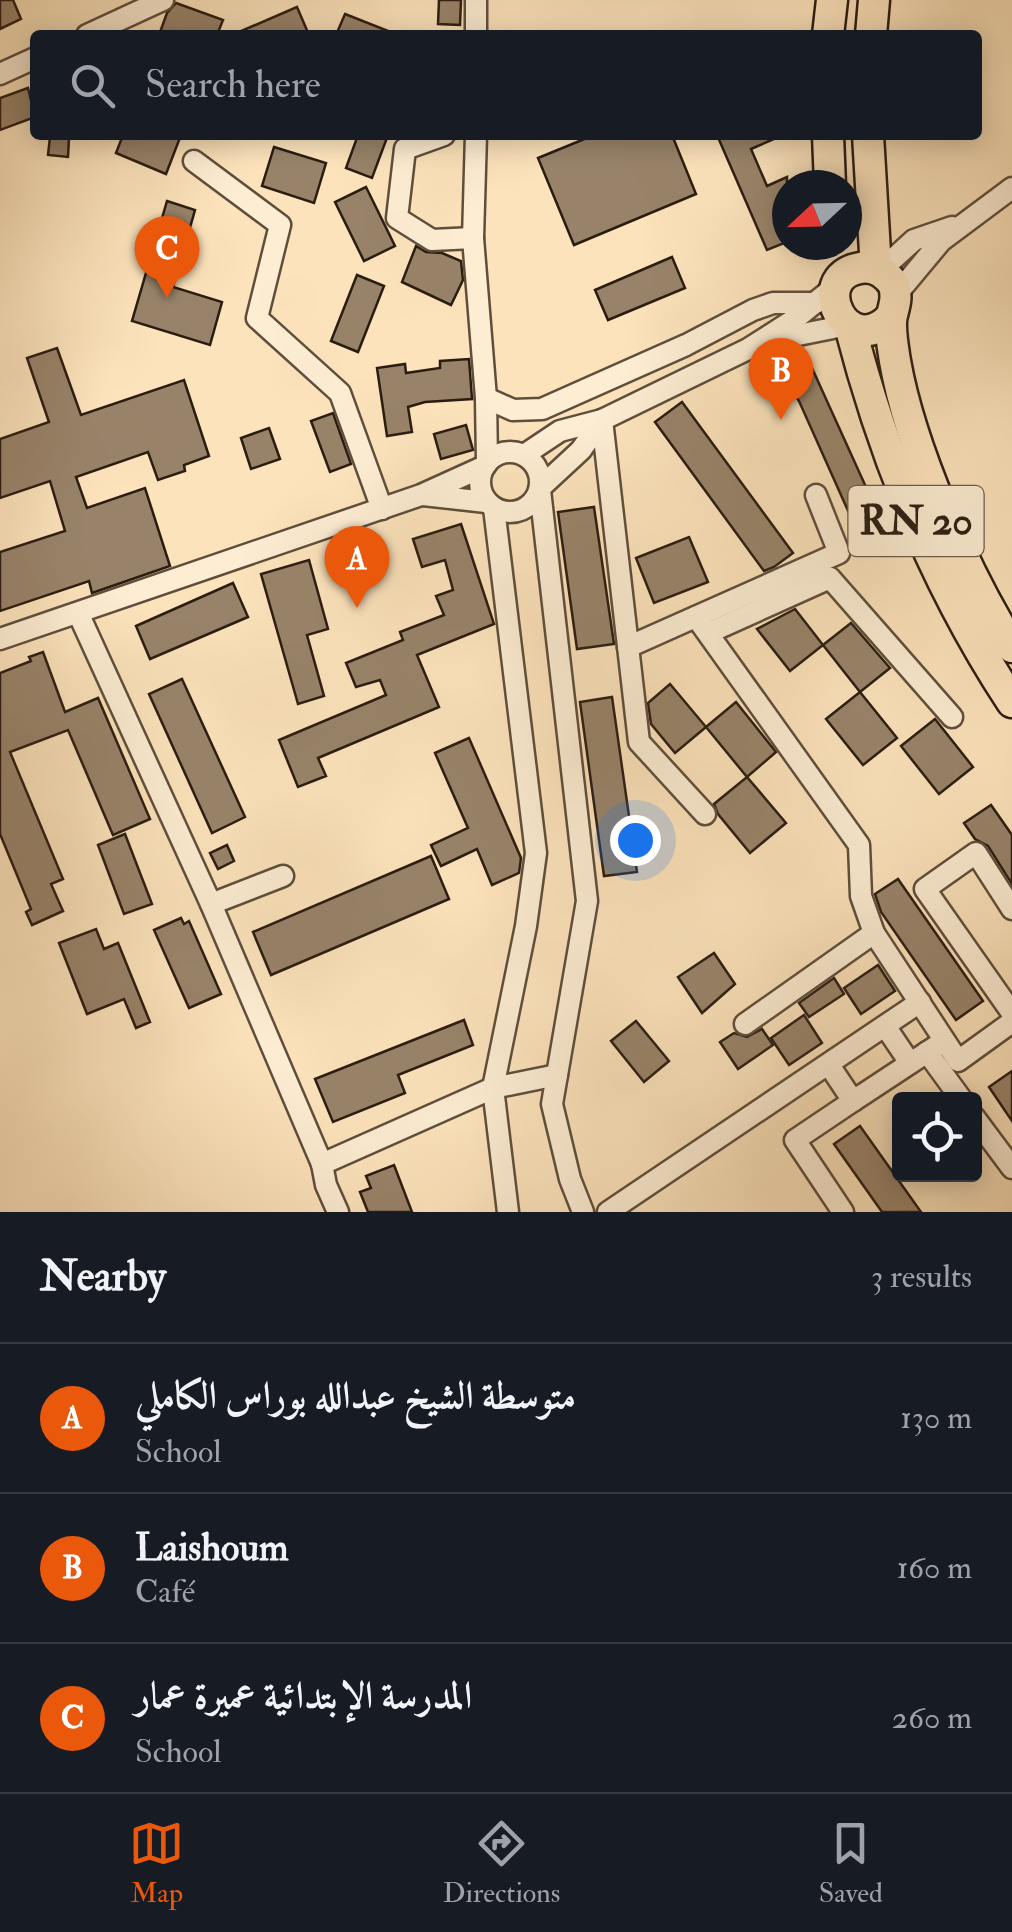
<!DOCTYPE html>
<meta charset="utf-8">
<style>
body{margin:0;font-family:"IM FELL Double Pica",Amiri,serif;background:#242831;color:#f1f3f6}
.controls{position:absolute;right:30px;bottom:30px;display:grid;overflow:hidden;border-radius:10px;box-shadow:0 5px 25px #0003}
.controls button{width:90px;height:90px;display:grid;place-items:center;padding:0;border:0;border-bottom:2px solid #363941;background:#171b24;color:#f1f3f6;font:50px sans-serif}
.compass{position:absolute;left:772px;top:170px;width:90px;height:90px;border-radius:50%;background:#171b24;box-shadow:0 5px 25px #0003;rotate:248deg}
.you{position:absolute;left:635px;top:840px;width:35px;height:35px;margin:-25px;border:8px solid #fff;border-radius:50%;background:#1a73e8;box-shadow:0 0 0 15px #1a73e833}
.badge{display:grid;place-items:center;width:65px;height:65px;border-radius:50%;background:#ea580c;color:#fff;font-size:32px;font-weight:700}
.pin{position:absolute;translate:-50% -82px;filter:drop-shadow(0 2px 5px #0008)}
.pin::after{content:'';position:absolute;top:52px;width:35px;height:30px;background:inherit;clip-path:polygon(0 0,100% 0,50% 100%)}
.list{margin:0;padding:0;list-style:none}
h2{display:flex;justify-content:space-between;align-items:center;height:130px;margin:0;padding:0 40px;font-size:42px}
h2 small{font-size:32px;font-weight:400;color:#9ea1a6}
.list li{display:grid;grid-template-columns:65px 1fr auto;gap:30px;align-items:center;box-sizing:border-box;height:150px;padding:0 40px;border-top:2px solid #363941}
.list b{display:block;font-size:38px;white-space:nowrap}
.list p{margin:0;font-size:32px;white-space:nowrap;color:#9ea1a6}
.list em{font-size:32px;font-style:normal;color:#9ea1a6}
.icon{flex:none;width:55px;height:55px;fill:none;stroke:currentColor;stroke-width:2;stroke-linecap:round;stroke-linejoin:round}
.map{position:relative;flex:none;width:1012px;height:1212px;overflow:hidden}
.search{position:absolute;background:#171b24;box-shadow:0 5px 25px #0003;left:30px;right:30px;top:30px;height:110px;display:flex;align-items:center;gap:25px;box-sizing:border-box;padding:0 35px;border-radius:10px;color:#9ea1a6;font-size:38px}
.sheet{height:580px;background:#171b24}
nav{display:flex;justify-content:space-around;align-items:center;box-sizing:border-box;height:140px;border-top:2px solid #363941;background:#171b24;font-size:28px;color:#9ea1a6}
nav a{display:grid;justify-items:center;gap:5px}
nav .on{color:#ea580c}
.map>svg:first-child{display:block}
</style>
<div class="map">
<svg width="1012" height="1212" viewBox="0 0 1012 1212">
<rect width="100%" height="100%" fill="#fce3bc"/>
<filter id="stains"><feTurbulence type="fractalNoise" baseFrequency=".002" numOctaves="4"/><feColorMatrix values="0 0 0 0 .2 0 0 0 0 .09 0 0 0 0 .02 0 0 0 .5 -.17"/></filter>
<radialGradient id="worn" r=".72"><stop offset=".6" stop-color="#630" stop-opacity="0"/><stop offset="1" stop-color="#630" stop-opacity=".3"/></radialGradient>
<g fill="#98836a" stroke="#2b1c11" stroke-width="2.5">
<polygon points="0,0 13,0 21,19 0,29"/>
<polygon points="439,0 461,0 460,25 438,24"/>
<polygon points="176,3 223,20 217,35 159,35 167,13"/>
<polygon points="297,7 309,35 232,35"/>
<polygon points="345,14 396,34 396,35 336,35"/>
<polygon points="28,88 35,117 0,130 0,98"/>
<polygon points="123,135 181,135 166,174 116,153"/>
<polygon points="358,135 388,135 372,178 346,168"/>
<polygon points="594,135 672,135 696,194 574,245 538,158"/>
<polygon points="717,135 783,135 751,149 767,186 787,177 787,242 767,250"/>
<polygon points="50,137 69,138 68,157 48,155"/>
<polygon points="274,147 326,163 314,203 262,186"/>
<polygon points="366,187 395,246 364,261 335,202"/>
<polygon points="167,201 195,210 173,287 222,302 210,345 132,321"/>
<polygon points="416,246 426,252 442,253 461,261 463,280 451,305 402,282"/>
<polygon points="672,257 685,288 608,320 595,290"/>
<polygon points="357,275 384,286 358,352 331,341"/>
<polygon points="57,348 81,415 184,380 209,456 184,465 185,471 158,480 148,452 76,477 87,508 145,488 170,566 92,593 89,581 0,611 0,552 65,531 50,481 0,498 0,439 49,422 27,358"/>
<polygon points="807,357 890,540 866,551 799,401 794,394 775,402 764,376"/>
<polygon points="469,359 472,399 425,402 408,407 412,432 387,436 377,368 405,364 406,373 440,368 440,361"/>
<polygon points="682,402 793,553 774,567 764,571 655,422"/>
<polygon points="333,413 351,464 330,472 311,421"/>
<polygon points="466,425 473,450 441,459 434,434"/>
<polygon points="269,428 280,459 251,469 241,438"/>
<polygon points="594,507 614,644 577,649 558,512"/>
<polygon points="461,524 494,624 417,655 439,707 318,758 326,776 298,787 279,740 386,695 380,680 356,687 346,663 403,640 400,632 444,615 436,596 453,590 445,560 422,567 413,539"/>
<polygon points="689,537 708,582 654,603 636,558"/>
<polygon points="309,560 328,629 307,635 324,696 298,704 261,574"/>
<polygon points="233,583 248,617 150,659 136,626"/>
<polygon points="795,609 823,645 790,671 757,629"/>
<polygon points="851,623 890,668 860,692 823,645"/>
<polygon points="43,652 65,712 98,698 150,819 113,835 68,730 10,752 63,879 51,884 63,911 32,925 26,912 31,909 0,834 0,673 31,661 29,657"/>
<polygon points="182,679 245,817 212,833 149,694"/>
<polygon points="670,684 706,727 675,753 651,724 648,703"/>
<polygon points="860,692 897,738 863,765 826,719"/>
<polygon points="612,697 637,872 604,876 580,702"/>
<polygon points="736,702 776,752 747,777 706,727"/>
<polygon points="935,719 973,767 939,794 901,746"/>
<polygon points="469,738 521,858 519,873 492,885 477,849 441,866 431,845 468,828 435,753"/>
<polygon points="747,777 786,823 750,853 718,814 714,804"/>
<polygon points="991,805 1012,835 1012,884 988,846 975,839 964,823"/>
<polygon points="125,834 152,904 124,914 98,845"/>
<polygon points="227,845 234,861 218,869 210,853"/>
<polygon points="431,856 449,899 271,975 253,932"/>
<polygon points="898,879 983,1001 956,1020 881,912 875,894"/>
<polygon points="181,918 184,924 189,921 221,994 189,1008 154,930"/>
<polygon points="96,929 104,949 118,943 150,1022 136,1028 124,999 87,1014 59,943"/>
<polygon points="714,953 735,984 702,1013 678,977"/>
<polygon points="878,965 895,991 861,1014 844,988"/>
<polygon points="834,978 844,994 809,1017 799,1003"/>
<polygon points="804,1015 822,1043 789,1065 771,1038"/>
<polygon points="464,1020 473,1045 398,1075 405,1093 333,1122 315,1079"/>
<polygon points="636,1021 669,1061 644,1082 611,1041"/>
<polygon points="762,1029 773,1045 738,1069 720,1042 734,1033 747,1037"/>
<polygon points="1012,1071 1012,1121 989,1087"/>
<polygon points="860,1126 921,1212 882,1212 834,1144"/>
<polygon points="394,1165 412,1212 368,1212 360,1192 371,1188 366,1176"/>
</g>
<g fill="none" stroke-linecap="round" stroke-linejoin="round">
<g stroke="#5f4e3c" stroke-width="25">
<g id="minor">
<polyline points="476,0 476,35"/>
<polyline points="87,35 163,0"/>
<polyline points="0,74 35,58"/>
<polyline points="444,135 405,149 397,218 432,240 473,238"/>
<polyline points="476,135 473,238 486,398 487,463"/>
<polyline points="194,161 280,225 257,318 340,393 382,509"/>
<polyline points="880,271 914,240 952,227"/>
<polyline points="896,295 941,241 1012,188"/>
<polyline points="773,340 848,325"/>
<polyline points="486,398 513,410 542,409 686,345 753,310 773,303 816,303"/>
<polyline points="602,420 639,742 705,814"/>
<circle cx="510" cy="482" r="30"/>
<polyline points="524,455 560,431 602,420 748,349 795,319 838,284"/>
<polyline points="540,488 581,450 602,420"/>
<polyline points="540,490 587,901 552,1104 570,1179 583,1212"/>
<polyline points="423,495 486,502"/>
<polyline points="494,508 536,853 526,926 493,1088 508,1212"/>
<polyline points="79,615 211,904 322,1164 493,1088 557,1075"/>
<polyline points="696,617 859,845 861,896 874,933 958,1061 1012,1022"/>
<polyline points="708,633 830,578 952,717"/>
<polyline points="0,639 421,495 485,466"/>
<polyline points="628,647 839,553 816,495"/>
<polyline points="211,904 283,876"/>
<polyline points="1012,909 976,853 925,889 1012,1013"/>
<polyline points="745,1024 874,933"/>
<polyline points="885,1026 910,1063"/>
<polyline points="927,1052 962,1100"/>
<polyline points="829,1065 853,1101 944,1041"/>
<polyline points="974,1117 1012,1168"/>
<polyline points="322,1164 326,1185 338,1212"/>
<polyline points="608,1212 920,1002"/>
<polyline points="843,1212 795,1140 853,1101"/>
</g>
</g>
<g stroke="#2b1c11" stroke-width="35">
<g id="highway">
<polyline points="828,35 832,0"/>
<polyline points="871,35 874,0"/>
<polyline points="828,135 830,185"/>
<polyline points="868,135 876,269"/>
<path d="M891,317C847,363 806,277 860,268C875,265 886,273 894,285C897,298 895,303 892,315C889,327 893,348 895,361C910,447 965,573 1012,647"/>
<path d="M850,326C884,458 937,588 1012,702"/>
</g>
</g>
<use href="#minor" stroke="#fdedd3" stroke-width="20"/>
<use href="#highway" stroke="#fce3bc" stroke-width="30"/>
</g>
<g text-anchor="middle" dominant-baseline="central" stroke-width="9" stroke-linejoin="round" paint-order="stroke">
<rect fill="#fdedd3" stroke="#6a5b4b" stroke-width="2.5" x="848.5" y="486" width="135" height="70" rx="8"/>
<g font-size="40" font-weight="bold" fill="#2b1c11">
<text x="916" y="521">RN 20</text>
</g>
</g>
<rect width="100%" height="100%" filter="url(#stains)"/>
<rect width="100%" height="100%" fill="url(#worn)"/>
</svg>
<div class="controls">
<button><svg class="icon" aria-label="locate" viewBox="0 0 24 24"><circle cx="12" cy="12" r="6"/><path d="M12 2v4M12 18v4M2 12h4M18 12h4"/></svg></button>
</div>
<svg class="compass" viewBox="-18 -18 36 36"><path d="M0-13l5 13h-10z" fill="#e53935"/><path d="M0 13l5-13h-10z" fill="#9ea1a6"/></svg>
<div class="you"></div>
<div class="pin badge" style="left:357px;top:608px">A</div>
<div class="pin badge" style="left:781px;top:420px">B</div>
<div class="pin badge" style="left:167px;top:298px">C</div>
<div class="search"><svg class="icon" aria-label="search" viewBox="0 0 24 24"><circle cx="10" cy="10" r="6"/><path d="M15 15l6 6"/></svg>Search here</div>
</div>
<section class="sheet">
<h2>Nearby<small>3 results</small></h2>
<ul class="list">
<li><span class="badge">A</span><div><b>متوسطة الشيخ عبدالله بوراس الكاملي</b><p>School</p></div><em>130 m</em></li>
<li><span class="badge">B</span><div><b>Laishoum</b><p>Café</p></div><em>160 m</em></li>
<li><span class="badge">C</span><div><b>المدرسة الإبتدائية عميرة عمار</b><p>School</p></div><em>260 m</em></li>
</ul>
</section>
<nav>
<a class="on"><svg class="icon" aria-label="map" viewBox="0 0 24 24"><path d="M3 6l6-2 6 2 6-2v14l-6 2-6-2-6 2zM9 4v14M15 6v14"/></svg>Map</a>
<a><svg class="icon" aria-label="directions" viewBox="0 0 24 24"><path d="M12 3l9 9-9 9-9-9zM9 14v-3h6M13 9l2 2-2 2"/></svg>Directions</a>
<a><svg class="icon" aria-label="saved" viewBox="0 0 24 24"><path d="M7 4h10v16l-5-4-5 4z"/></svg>Saved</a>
</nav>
